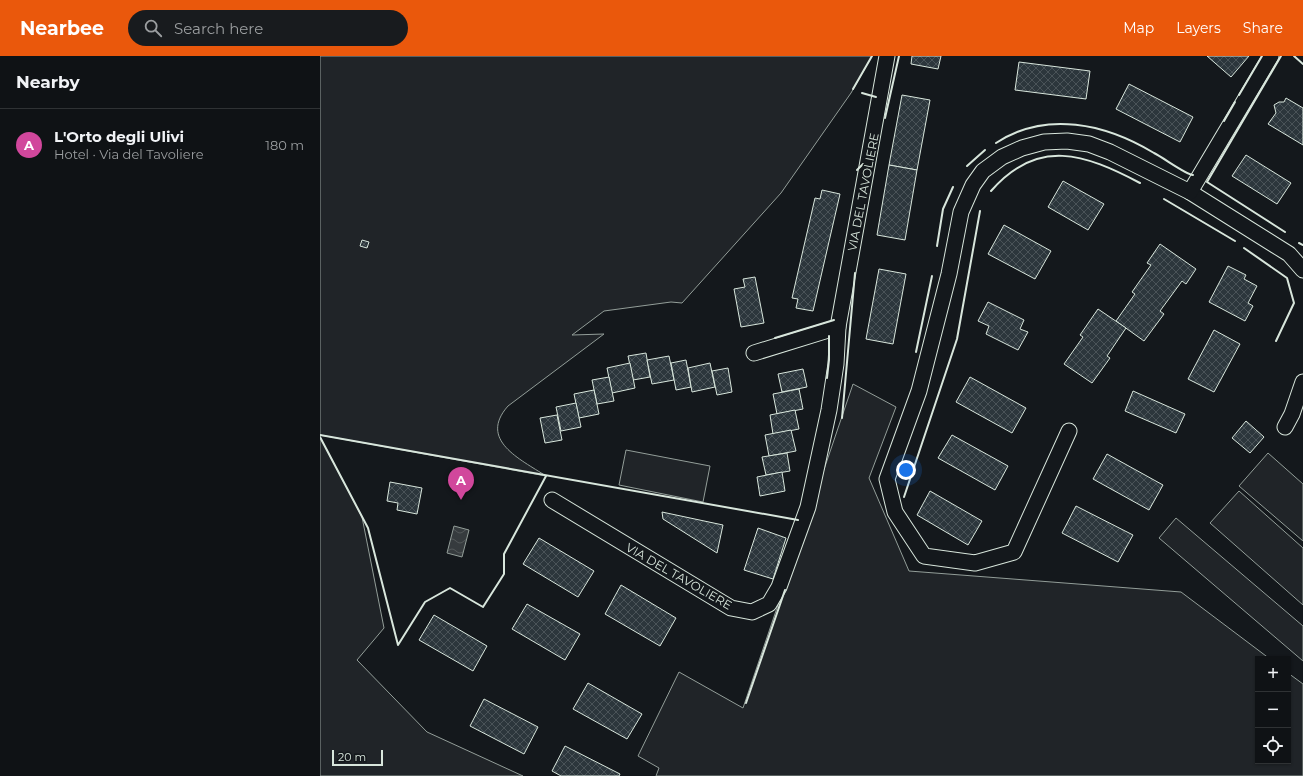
<!DOCTYPE html>
<meta charset="utf-8">
<style>
body{margin:0;font-family:Montserrat,sans-serif;background:#181b1e;color:#f1f3f6}
.controls{position:absolute;right:12px;bottom:12px;display:grid;overflow:hidden;border-radius:0px;box-shadow:0 1px 3px #0004}
.controls button{width:36px;height:36px;display:grid;place-items:center;padding:0;border:0;border-bottom:1px solid #2f3234;background:#0f1215;color:#f1f3f6;font:20px sans-serif}
.scale{position:absolute;left:12px;bottom:10px;width:51px;box-sizing:border-box;padding-left:4px;border:2px solid #d8e6dc;border-top:0;font-size:11px;line-height:14px;white-space:nowrap;color:#d8e6dc;-webkit-text-stroke:3px #14181c;paint-order:stroke}
.you{position:absolute;left:586px;top:414px;width:14px;height:14px;margin:-10px;border:3px solid #fff;border-radius:50%;background:#1a73e8;box-shadow:0 0 0 6px #1a73e833}
.badge{display:grid;place-items:center;width:26px;height:26px;border-radius:50%;background:#ea580c;color:#fff;font-size:13px;font-weight:700}
.pin{position:absolute;translate:-50% -33px;filter:drop-shadow(0 1px 2px #0008)}
.pin::after{content:'';position:absolute;top:21px;width:14px;height:12px;background:inherit;clip-path:polygon(0 0,100% 0,50% 100%)}
.list{margin:0;padding:0;list-style:none}
h2{display:flex;justify-content:space-between;align-items:center;height:52px;margin:0;padding:0 16px;font-size:17px}
h2 small{font-size:13px;font-weight:400;color:#9b9ea0}
.list li{display:grid;grid-template-columns:26px 1fr auto;gap:12px;align-items:center;box-sizing:border-box;height:72px;padding:0 16px;border-top:1px solid #2f3234}
.list b{display:block;font-size:15px;white-space:nowrap}
.list p{margin:0;font-size:13px;white-space:nowrap;color:#9b9ea0}
.list em{font-size:13px;font-style:normal;color:#9b9ea0}
.icon{flex:none;width:22px;height:22px;fill:none;stroke:currentColor;stroke-width:2;stroke-linecap:round;stroke-linejoin:round}
.map{position:relative;flex:none;width:983px;height:720px;overflow:hidden}
header{display:flex;align-items:center;gap:24px;box-sizing:border-box;height:56px;padding:0 20px;background:#ea580c;color:#fff}
header strong{font-size:19px}
nav{display:flex;gap:22px;margin-inline-start:auto;font-size:14px}
.search{width:280px;height:36px;background:#181b1e;display:flex;align-items:center;gap:10px;box-sizing:border-box;padding:0 14px;border-radius:22px;color:#9b9ea0;font-size:15px}
main{display:flex}
aside{flex:1;background:#0f1215}
.map>svg:first-child{display:block}
</style>
<header>
<strong>Nearbee</strong>
<div class="search"><svg class="icon" aria-label="search" viewBox="0 0 24 24"><circle cx="10" cy="10" r="6"/><path d="M15 15l6 6"/></svg>Search here</div>
<nav><a>Map</a><a>Layers</a><a>Share</a></nav>
</header>
<main>
<aside>
<h2>Nearby<small></small></h2>
<ul class="list">
<li><span class="badge" style="background:#d1479c">A</span><div><b>L'Orto degli Ulivi</b><p>Hotel · Via del Tavoliere</p></div><em>180 m</em></li>
</ul>
</aside>
<div class="map">
<svg width="983" height="720" viewBox="0 0 983 720">
<defs>
<pattern id="water-waves" width="16" height="10" patternUnits="userSpaceOnUse"><rect width="16" height="10" fill="#363b3e"/><path d="M0 5q4-4 8 0t8 0" fill="none" stroke="#525759"/></pattern>
<pattern id="building-cross-hatch" width="8" height="8" patternUnits="userSpaceOnUse"><rect width="8" height="8" fill="#2c363c"/><path d="M0 0l8 8M0 8l8-8" fill="none" stroke="#4a5358"/></pattern>
</defs>
<rect width="100%" height="100%" fill="#14181c"/>
<g fill="#202428" stroke="#939e99">
<path d="M0,0H552L531,37L461,137L362,247L351,246L284,255L252,279L284,278L188,350C158,384 200,403 226,420L0,379Z"/>
<polygon points="533,328 576,351 549,422 589,515 861,536 950,603 938,603 938,705 968,705 968,617 983,628 983,720 336,720 339,712 318,700 359,616 423,652"/>
<polygon points="0,381 42,461 64,572 37,604 107,676 203,720 0,720"/>
<polygon points="306,394 390,410 383,446 299,429"/>
<polygon points="948,397 983,428 983,485 919,430"/>
<polygon points="919,435 983,492 983,549 890,467"/>
<polygon points="856,462 983,570 983,605 839,482"/>
</g>
<polygon fill="url(#water-waves)" stroke="#939e99" points="134,470 149,474 142,501 127,497"/>
<g fill="url(#building-cross-hatch)" stroke="#d8e6dc">
<polygon points="592,0 621,0 618,13 591,8"/>
<polygon points="887,0 929,0 911,21"/>
<polygon points="699,6 770,15 766,43 695,34"/>
<polygon points="809,28 873,61 860,86 796,53"/>
<polygon points="582,39 610,44 597,114 569,109"/>
<polygon points="966,42 983,52 983,89 948,68 956,57 954,49 959,46 964,46"/>
<polygon points="926,99 971,127 957,148 912,120"/>
<polygon points="569,109 597,114 585,184 557,179"/>
<polygon points="743,125 784,148 768,174 728,151"/>
<polygon points="502,134 520,138 493,255 476,252 478,243 472,242 495,142 500,143"/>
<polygon points="684,169 731,195 715,223 668,198"/>
<polygon points="42,184 49,186 47,192 40,190"/>
<polygon points="840,188 876,213 866,228 862,225 840,255 844,258 824,285 796,265 815,238 812,236 831,209 827,207"/>
<polygon points="908,210 926,219 924,223 937,230 928,247 933,250 925,265 889,246"/>
<polygon points="559,213 586,218 573,288 546,283"/>
<polygon points="435,221 444,267 421,271 414,233 425,231 423,223"/>
<polygon points="668,246 704,264 700,273 708,276 698,294 666,278 669,270 658,265"/>
<polygon points="778,253 806,272 787,300 790,302 772,327 744,308 763,281 760,279"/>
<polygon points="894,274 920,288 894,336 868,323"/>
<polygon points="326,297 330,321 313,324 308,300"/>
<polygon points="349,300 354,324 332,328 327,304"/>
<polygon points="366,304 371,331 356,334 351,307"/>
<polygon points="310,307 315,332 292,337 287,312"/>
<polygon points="390,307 395,331 372,336 368,312"/>
<polygon points="408,312 412,336 397,339 392,315"/>
<polygon points="483,313 487,331 462,336 458,318"/>
<polygon points="289,321 294,345 277,348 272,324"/>
<polygon points="650,321 706,352 692,377 636,346"/>
<polygon points="479,333 483,353 457,358 453,338"/>
<polygon points="274,334 279,358 259,362 254,338"/>
<polygon points="813,335 865,358 856,377 805,355"/>
<polygon points="256,347 261,371 241,375 236,351"/>
<polygon points="475,354 479,373 453,378 450,359"/>
<polygon points="237,359 242,384 225,387 220,362"/>
<polygon points="926,365 944,381 930,397 912,382"/>
<polygon points="471,374 476,395 449,400 445,379"/>
<polygon points="632,379 688,410 675,434 618,402"/>
<polygon points="467,397 470,415 446,419 442,401"/>
<polygon points="787,398 843,429 829,454 773,423"/>
<polygon points="462,416 465,435 440,440 437,421"/>
<polygon points="70,426 102,432 97,458 77,454 78,447 67,445"/>
<polygon points="610,435 662,465 648,489 597,459"/>
<polygon points="756,450 813,479 798,506 742,477"/>
<polygon points="342,456 403,469 397,497 343,463"/>
<polygon points="438,472 466,482 453,523 424,514"/>
<polygon points="219,482 274,515 258,541 203,508"/>
<polygon points="301,529 356,562 340,590 285,558"/>
<polygon points="207,548 260,578 245,604 192,573"/>
<polygon points="114,559 167,590 153,615 99,584"/>
<polygon points="268,627 322,658 307,683 253,653"/>
<polygon points="164,643 218,671 204,698 150,670"/>
<polygon points="245,690 300,718 299,720 241,720 232,715"/>
</g>
<g fill="none" stroke-linecap="round" stroke-linejoin="round">
<g stroke="#d8e6dc" stroke-width="17">
<g id="street">
<polyline points="870,136 969,198 983,214"/>
<polyline points="434,297 518,271"/>
<polyline points="965,371 972,358 983,326"/>
<polyline points="749,375 694,496 655,507 604,500 575,456 567,423 599,335 629,218 641,156 653,129 663,115 682,101 702,92 724,86 747,85 769,88 790,96 870,136 951,0"/>
<polyline points="232,444 411,552 432,556 449,548 459,531 488,451 509,354 516,308 518,271 567,0"/>
</g>
</g>
<use href="#street" stroke="#14181c" stroke-width="15"/>
<g stroke="#d8e6dc" stroke-width="2">
<polyline points="961,0 887,126 965,176"/>
<polyline points="974,0 983,8"/>
<polyline points="533,33 552,0"/>
<polyline points="542,37 556,41"/>
<polyline points="919,39 942,0"/>
<polyline points="565,62 579,0"/>
<polyline points="904,65 915,46"/>
<path d="M676,87C726,54 786,68 834,97C844,102 865,118 873,119"/>
<polyline points="647,110 665,94"/>
<polyline points="537,114 543,108"/>
<path d="M671,135C718,81 765,98 820,127"/>
<polyline points="844,143 915,185"/>
<polyline points="979,187 983,189"/>
<polyline points="617,190 623,153 633,131"/>
<polyline points="924,192 967,222 974,247 956,285"/>
<polyline points="455,282 514,264"/>
<polyline points="596,296 612,220"/>
<polyline points="507,322 509,304 509,280"/>
<polyline points="522,362 535,217"/>
<polyline points="0,379 478,464"/>
<polyline points="0,381 48,472 78,589 105,546 130,532 163,551 184,518 184,498 226,420"/>
<polyline points="584,441 637,283 660,155"/>
<polyline points="426,647 465,534"/>
</g>
</g>
<g text-anchor="middle" dominant-baseline="central" stroke-width="3" stroke-linejoin="round" paint-order="stroke">
<g font-size="12" fill="#d8e6dc" stroke="#14181c">
<text transform="translate(543 136) rotate(-79)">VIA DEL TAVOLIERE</text>
<text transform="translate(359 520) rotate(30)">VIA DEL TAVOLIERE</text>
</g>
</g>
</svg>
<div class="controls">
<button>+</button>
<button>−</button>
<button><svg class="icon" aria-label="locate" viewBox="0 0 24 24"><circle cx="12" cy="12" r="6"/><path d="M12 2v4M12 18v4M2 12h4M18 12h4"/></svg></button>
</div>
<div class="scale">20 m</div>
<div class="you"></div>
<div class="pin badge" style="left:141px;top:444px;background:#d1479c">A</div>
</div>
</main>
